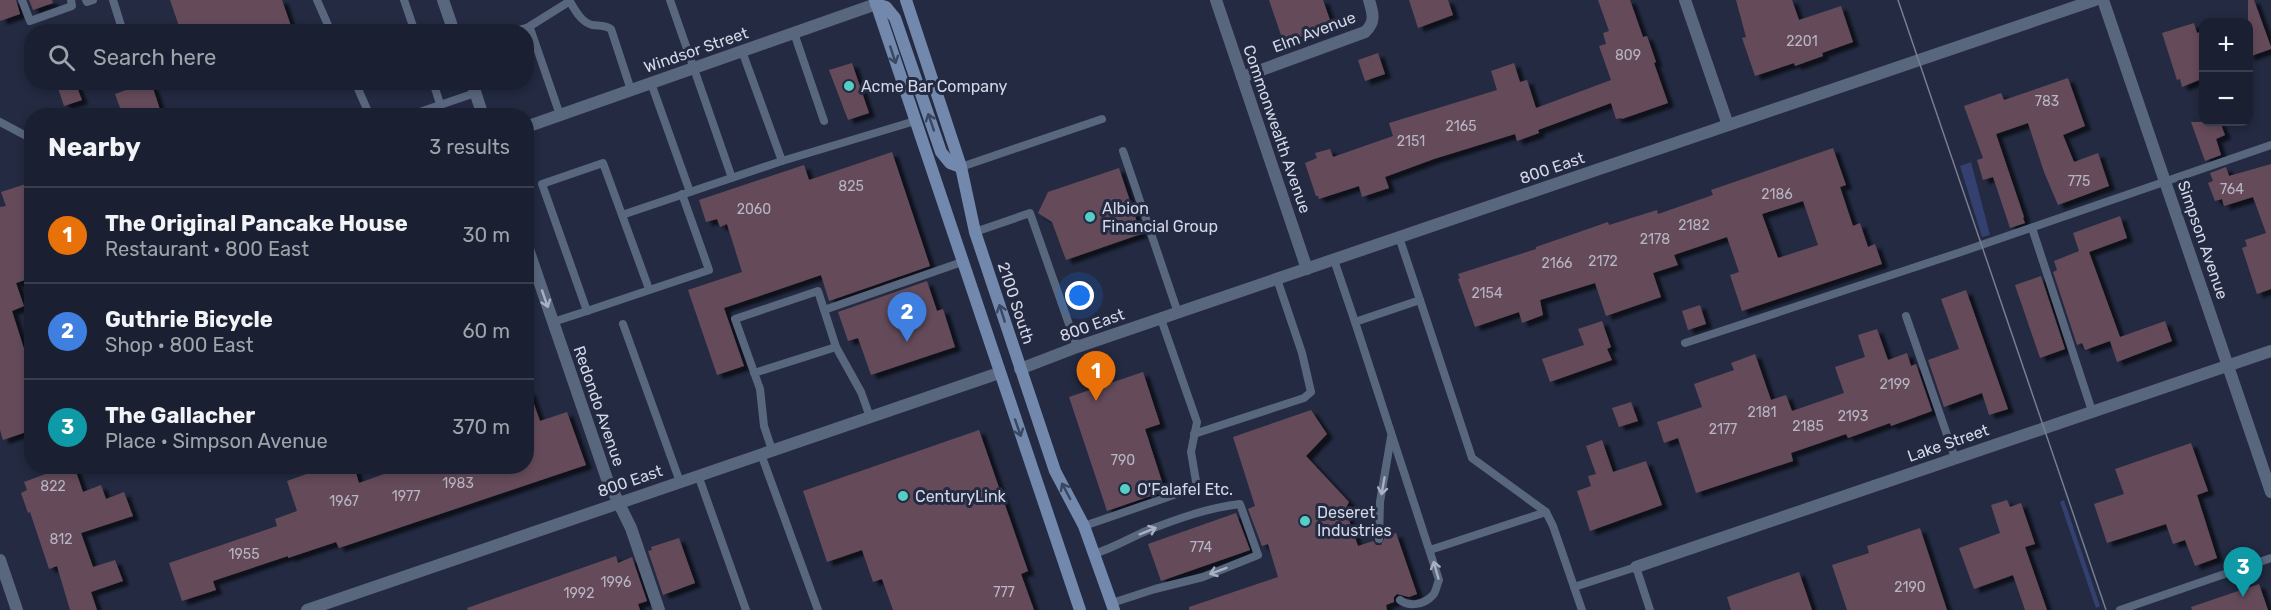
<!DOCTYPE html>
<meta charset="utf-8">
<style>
body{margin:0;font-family:Rubik,sans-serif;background:#232839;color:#f1f3f6}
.controls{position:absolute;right:18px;top:18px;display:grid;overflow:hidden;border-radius:12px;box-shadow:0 3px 9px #0003}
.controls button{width:54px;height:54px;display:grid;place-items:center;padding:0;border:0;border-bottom:2px solid #383e4d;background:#1a2031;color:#f1f3f6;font:30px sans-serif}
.you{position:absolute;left:1080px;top:296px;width:21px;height:21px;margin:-15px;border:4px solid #fff;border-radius:50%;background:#1a73e8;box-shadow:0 0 0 9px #1a73e833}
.badge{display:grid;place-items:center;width:39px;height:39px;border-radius:50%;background:#55cec6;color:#fff;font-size:20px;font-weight:700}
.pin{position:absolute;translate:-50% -50px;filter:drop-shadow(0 2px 3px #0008)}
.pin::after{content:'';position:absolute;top:32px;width:21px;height:18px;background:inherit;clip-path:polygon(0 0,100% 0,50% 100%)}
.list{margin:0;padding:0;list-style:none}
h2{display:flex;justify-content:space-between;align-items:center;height:78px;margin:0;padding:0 24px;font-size:26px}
h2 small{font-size:20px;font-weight:400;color:#9fa3ab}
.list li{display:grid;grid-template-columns:39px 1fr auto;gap:18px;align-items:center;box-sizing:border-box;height:96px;padding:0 24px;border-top:2px solid #383e4d}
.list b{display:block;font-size:22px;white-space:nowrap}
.list p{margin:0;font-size:20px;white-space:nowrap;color:#9fa3ab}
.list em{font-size:20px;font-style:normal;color:#9fa3ab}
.icon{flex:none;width:33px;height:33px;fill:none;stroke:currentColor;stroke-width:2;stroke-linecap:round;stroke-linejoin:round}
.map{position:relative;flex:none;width:2271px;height:610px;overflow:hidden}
.search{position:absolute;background:#1a2031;box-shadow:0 3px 9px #0003;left:24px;top:24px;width:510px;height:66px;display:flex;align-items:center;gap:15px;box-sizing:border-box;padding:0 21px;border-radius:24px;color:#9fa3ab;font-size:22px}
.panel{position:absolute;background:#1a2031;box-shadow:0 3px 9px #0003;left:24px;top:108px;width:510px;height:366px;border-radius:24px}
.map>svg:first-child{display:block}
</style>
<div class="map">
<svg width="2271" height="610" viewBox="0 0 2271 610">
<defs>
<filter id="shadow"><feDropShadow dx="6" dy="4" stdDeviation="1.5" flood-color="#0009"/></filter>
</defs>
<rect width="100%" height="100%" fill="#232a41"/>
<g fill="#344170">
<polygon points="1971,162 1990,235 1982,237 1960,166"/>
<polygon points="2064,500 2100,606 2096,608 2060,502"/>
</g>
<g fill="#654b5a" fill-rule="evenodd" filter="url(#shadow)">
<polygon points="0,0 16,0 20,14 0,21"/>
<polygon points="29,0 52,0 53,3 33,10"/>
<polygon points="170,0 282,0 293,32 181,32"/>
<polygon points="1269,0 1323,0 1332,26 1292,40 1291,38 1283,41"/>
<polygon points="1409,0 1448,0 1453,15 1418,28"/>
<polygon points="1598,0 1630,0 1643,37 1647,36 1656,62 1654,63 1668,103 1622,119 1621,118 1616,119 1611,103 1538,130 1539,133 1517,141 1515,134 1434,159 1385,177 1389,188 1362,197 1359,186 1319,199 1318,196 1316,196 1305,163 1317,158 1315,153 1330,149 1333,157 1393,136 1389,123 1497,90 1491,71 1514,63 1520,82 1527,80 1536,108 1611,80 1599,46 1606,44 1603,33 1609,31"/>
<polygon points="1736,0 1792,0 1799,20 1841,6 1853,42 1822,53 1823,56 1795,66 1794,63 1755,76 1742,38 1746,37"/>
<polygon points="2248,0 2254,0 2271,47 2271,49 2248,57"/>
<polygon points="2194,23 2197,33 2204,30 2204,78 2182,87 2180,79 2177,80 2162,33"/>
<polygon points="1378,53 1385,74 1365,81 1358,60"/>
<polygon points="852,63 869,113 848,120 829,70"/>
<polygon points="2068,78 2085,126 2063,135 2074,162 2098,153 2109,186 2058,205 2044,172 2028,123 1996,134 2024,217 2023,218 2025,223 2010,228 1993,177 1983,180 1977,160 1983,158 1964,106 2001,93 2004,100"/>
<polygon points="56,82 75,82 82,100 64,106"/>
<polygon points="148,82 151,82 162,116 123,116 115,94"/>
<polygon points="2191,122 2220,122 2225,135 2216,139 2221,155 2205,161"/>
<path d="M1833,148L1846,185L1840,187L1853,226L1860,223L1868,247L1875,244L1882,264L1742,311L1730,275L1739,272L1727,237L1674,255L1678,265L1653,273L1661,297L1606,316L1595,283L1540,300L1543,315L1522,323L1519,312L1475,327L1458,279L1460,278L1458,274L1536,249V247L1608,222L1609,225L1657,210L1658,214L1713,195L1711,190ZM1803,201L1818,245L1778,258L1762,214Z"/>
<polygon points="892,152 930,266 829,301 821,275 724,308 744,366 717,375 688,290 742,272 727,224 720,227 717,219 706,222 699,200 804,165 809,180"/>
<polygon points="2271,164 2271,289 2257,294 2242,248 2247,246 2245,240 2266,233 2253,197 2224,206 2222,199 2215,201 2208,183 2213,181 2210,173 2226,167 2229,176"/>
<polygon points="1119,168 1141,234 1066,260 1052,222 1038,213 1048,192"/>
<polygon points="32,182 32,266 24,267 28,279 16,283 24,306 12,311 32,374 32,430 3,440 0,430 0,207 6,206 1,192"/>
<polygon points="2120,216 2127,238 2089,252 2120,337 2165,321 2172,341 2117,362 2110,341 2085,350 2082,343 2077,345 2053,272 2057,270 2054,261 2079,251 2073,233"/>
<polygon points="2041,276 2065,349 2040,358 2015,285"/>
<polygon points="927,281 937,311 943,309 955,347 871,375 858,338 848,341 838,312"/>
<polygon points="1966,290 2008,409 1989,415 1982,393 1944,407 1928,360 1959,349 1941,299"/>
<polygon points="1700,305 1706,324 1688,330 1682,311"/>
<polygon points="1602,321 1611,347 1607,349 1612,360 1550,382 1542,359 1584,345 1578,329"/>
<polygon points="1877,329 1888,360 1907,353 1911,366 1916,364 1932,411 1891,426 1890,423 1848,438 1846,434 1791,453 1793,461 1696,493 1678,438 1664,443 1657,422 1702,407 1694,384 1734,370 1731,363 1755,354 1771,400 1786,395 1792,411 1844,393 1835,367 1865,357 1858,335"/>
<polygon points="1143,372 1160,424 1145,429 1165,491 1107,511 1069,397"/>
<polygon points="529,390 540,421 567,412 586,465 339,548 336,542 288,558 288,556 213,581 216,590 182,601 169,563 277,526 275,519 297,511 287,481 312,472 310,466 354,466 359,483 406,466 526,466 526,391"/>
<polygon points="1631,402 1638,421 1619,427 1612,408"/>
<polygon points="1311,410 1327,434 1306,456 1349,502 1345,509 1358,546 1373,541 1376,545 1381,545 1385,537 1396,533 1417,594 1409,597 1397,594 1394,597 1394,602 1386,605 1387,610 1189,610 1189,607 1278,577 1268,544 1262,546 1248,509 1255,506 1233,437"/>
<polygon points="979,430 1028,571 1021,574 1034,610 893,610 882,579 873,582 862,550 827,562 803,491"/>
<polygon points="1602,440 1613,472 1646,461 1662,505 1590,531 1577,491 1591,486 1588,476 1596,474 1586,446"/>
<polygon points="2191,443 2208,491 2197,495 2217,558 2195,566 2185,540 2173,544 2166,524 2107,543 2094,504 2124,494 2115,469"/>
<polygon points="67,466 74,466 83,492 101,485 106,499 124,492 133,516 81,533 93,567 115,560 123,581 91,592 97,610 70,610 57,566 49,569 30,512 28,513 21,493 27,490 24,482"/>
<polygon points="2007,500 2010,507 2021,503 2035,544 2025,547 2047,610 2025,610 2013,575 1974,589 1959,548 2000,533 1991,505"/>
<polygon points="1236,513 1250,550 1161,581 1148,544"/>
<polygon points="1920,528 1947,610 1847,610 1832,565 1869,553 1867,546"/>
<polygon points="679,538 695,583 663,595 648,551 652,550 651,547"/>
<polygon points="616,556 618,563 632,557 647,601 638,604 640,610 468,610 467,608"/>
<polygon points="1799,572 1812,610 1731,610 1727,597"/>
<polygon points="2259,584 2268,610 2192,610 2191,607"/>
</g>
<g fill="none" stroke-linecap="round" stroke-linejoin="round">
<g stroke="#59677e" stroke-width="8">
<polyline points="22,0 30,21 72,6 71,0"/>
<polyline points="86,0 87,2 93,0"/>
<polyline points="113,0 123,32"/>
<polyline points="317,0 331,32"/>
<polyline points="404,0 415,32"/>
<path d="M569,0C575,10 581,22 592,25C600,26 605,25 611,29L631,90"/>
<polyline points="670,0 732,178"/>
<polyline points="527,28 570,1"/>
<polyline points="510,32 527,28 531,31 560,115"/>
<polyline points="794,33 824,121"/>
<polyline points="355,82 370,116"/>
<polyline points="433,82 440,104"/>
<polyline points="651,83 690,192 782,161 742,51"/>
<polyline points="408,116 475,93"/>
<polyline points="0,122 32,139"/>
<polyline points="1123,151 1178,313"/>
<polyline points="782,161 915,121"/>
<polyline points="961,167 1102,119"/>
<polyline points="622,215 649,289"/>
<polyline points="2032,228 2092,411"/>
<polyline points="975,232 1030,213 1077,347"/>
<polyline points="1399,237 1420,300"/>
<polyline points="1334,260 1355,322"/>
<polyline points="824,310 962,262"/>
<polyline points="587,311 709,270 682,194"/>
<polyline points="1906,316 1955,458"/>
<polyline points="553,322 587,311 542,184 603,163 622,215 690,192"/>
<polyline points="623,324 680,482"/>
<polyline points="1685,343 1958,253 2271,145"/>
<polyline points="754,373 836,347"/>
<polyline points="1194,434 1304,398 1311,392 1302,353 1277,279"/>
<polyline points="772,450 764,426 760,389 735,319 818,291 836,347 861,392 870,417"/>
<polyline points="761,454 818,610"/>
<polyline points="698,475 746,610"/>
<polyline points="1084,526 1197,487 1191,452 1197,422 1161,319"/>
<polyline points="1379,539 1380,502 1391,437"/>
<polyline points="1430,550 1546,512"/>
<path d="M1094,554C1113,548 1128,539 1146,531C1177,519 1207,508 1240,504L1258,555L1203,577L1155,589L1112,603"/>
<polyline points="1574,587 1636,567 1650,610"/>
<path d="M1400,600C1409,607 1424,605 1433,595C1436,592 1437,584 1439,580L1355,322L1420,300L1472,458L1546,512L1553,526L1582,610"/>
<polyline points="2120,610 2271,558"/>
</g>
<g stroke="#59677e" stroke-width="12">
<polyline points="443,0 454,32"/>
<polyline points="1216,0 1307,269"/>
<polyline points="1685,0 1728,125"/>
<polyline points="2103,0 2271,492"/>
<path d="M1242,77L1365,32C1376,22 1373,13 1369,0"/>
<polyline points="472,82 483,116"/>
<polyline points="526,127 876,4"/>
<polyline points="526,243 607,479 631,528 659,610"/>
<polyline points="1020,369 1077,347 2095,0"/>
<polyline points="0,560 17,610"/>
<polyline points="1636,567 2271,351"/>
<polyline points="307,610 999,373"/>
</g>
<g stroke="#7289ad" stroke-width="12">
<polyline points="875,0 1080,610"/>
<polyline points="906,0 961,167 975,232 1055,471 1084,526 1114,610"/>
<polyline points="876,4 886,7 895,18 941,152 950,163 961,167"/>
</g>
<polyline stroke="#777e91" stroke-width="1.5" points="1898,0 2106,610"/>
</g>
<defs><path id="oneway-shaft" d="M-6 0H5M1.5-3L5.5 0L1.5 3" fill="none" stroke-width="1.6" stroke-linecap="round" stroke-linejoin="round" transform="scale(1.5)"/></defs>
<g stroke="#3b4661">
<use href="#oneway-shaft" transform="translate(893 55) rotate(72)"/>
<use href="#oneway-shaft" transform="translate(931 122) rotate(-109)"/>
<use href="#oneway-shaft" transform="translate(1002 313) rotate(-108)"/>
<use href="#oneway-shaft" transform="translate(1018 428) rotate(71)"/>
<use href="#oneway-shaft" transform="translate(1066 491) rotate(-118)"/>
</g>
<g stroke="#a8b0c2">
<use href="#oneway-shaft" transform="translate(545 299) rotate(71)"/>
<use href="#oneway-shaft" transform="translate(1383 486) rotate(100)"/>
<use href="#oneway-shaft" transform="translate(1148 531) rotate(-22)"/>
<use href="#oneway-shaft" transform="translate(1436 570) rotate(-106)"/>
<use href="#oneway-shaft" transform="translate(1218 571) rotate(159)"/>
</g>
<g fill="#55cec6" stroke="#232a41" stroke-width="2">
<circle cx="849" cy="86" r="6"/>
<circle cx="1090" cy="217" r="6"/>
<circle cx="1125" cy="489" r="6"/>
<circle cx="903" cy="496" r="6"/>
<circle cx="1305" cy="521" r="6"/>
</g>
<g text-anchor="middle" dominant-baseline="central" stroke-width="6" stroke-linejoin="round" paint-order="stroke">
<g font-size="14" fill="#b7b5c4">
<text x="1802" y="41">2201</text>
<text x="1628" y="55">809</text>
<text x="2047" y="101">783</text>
<text x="1461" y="126">2165</text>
<text x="1411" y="141">2151</text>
<text x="2079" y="181">775</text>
<text x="851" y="186">825</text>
<text x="2232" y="189">764</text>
<text x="1777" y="194">2186</text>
<text x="754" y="209">2060</text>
<text x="1694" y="225">2182</text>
<text x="1655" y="239">2178</text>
<text x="1603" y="261">2172</text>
<text x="1557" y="263">2166</text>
<text x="1487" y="293">2154</text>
<text x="1895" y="384">2199</text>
<text x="1762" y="412">2181</text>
<text x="1853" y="416">2193</text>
<text x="1808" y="426">2185</text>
<text x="1723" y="429">2177</text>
<text x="1123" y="460">790</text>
<text x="458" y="483">1983</text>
<text x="53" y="486">822</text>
<text x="406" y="496">1977</text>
<text x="344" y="501">1967</text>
<text x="61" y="539">812</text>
<text x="1201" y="547">774</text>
<text x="244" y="554">1955</text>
<text x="616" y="582">1996</text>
<text x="1910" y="587">2190</text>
<text x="1004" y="592">777</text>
<text x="579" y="593">1992</text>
</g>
<g font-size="16" fill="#d2d8e7" stroke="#232a41">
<text transform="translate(1314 32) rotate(-21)">Elm Avenue</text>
<text transform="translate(696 50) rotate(-19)">Windsor Street</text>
<text transform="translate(1277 129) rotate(71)">Commonwealth Avenue</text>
<text transform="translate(1552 168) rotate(-19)">800 East</text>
<text transform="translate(2203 240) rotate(71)">Simpson Avenue</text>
<text transform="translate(1016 303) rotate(72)">2100 South</text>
<text transform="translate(1092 325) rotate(-20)">800 East</text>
<text transform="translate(599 406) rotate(71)">Redondo Avenue</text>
<text transform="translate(1948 443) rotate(-19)">Lake Street</text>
<text transform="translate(630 481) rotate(-19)">800 East</text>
</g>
<g font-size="16" fill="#d2d8e7" stroke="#232a41" text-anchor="start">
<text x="861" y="86">Acme Bar Company</text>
<text x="1102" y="208">Albion<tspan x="1102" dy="18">Financial Group</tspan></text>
<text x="1137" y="489">O'Falafel Etc.</text>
<text x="915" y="496">CenturyLink</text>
<text x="1317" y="512">Deseret<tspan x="1317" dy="18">Industries</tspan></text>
</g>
</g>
</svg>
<div class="controls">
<button>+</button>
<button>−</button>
</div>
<div class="you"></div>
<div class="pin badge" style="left:1096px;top:401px;background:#e8710a">1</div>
<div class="pin badge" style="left:907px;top:342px;background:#3f7fe0">2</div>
<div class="pin badge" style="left:2243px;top:597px;background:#0f9aa8">3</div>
<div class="search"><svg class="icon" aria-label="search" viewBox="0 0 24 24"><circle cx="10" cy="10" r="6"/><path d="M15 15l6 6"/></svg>Search here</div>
<section class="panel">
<h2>Nearby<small>3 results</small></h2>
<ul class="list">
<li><span class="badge" style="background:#e8710a">1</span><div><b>The Original Pancake House</b><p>Restaurant · 800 East</p></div><em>30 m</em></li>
<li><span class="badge" style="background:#3f7fe0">2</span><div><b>Guthrie Bicycle</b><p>Shop · 800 East</p></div><em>60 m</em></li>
<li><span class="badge" style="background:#0f9aa8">3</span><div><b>The Gallacher</b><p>Place · Simpson Avenue</p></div><em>370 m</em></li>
</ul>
</section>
</div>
